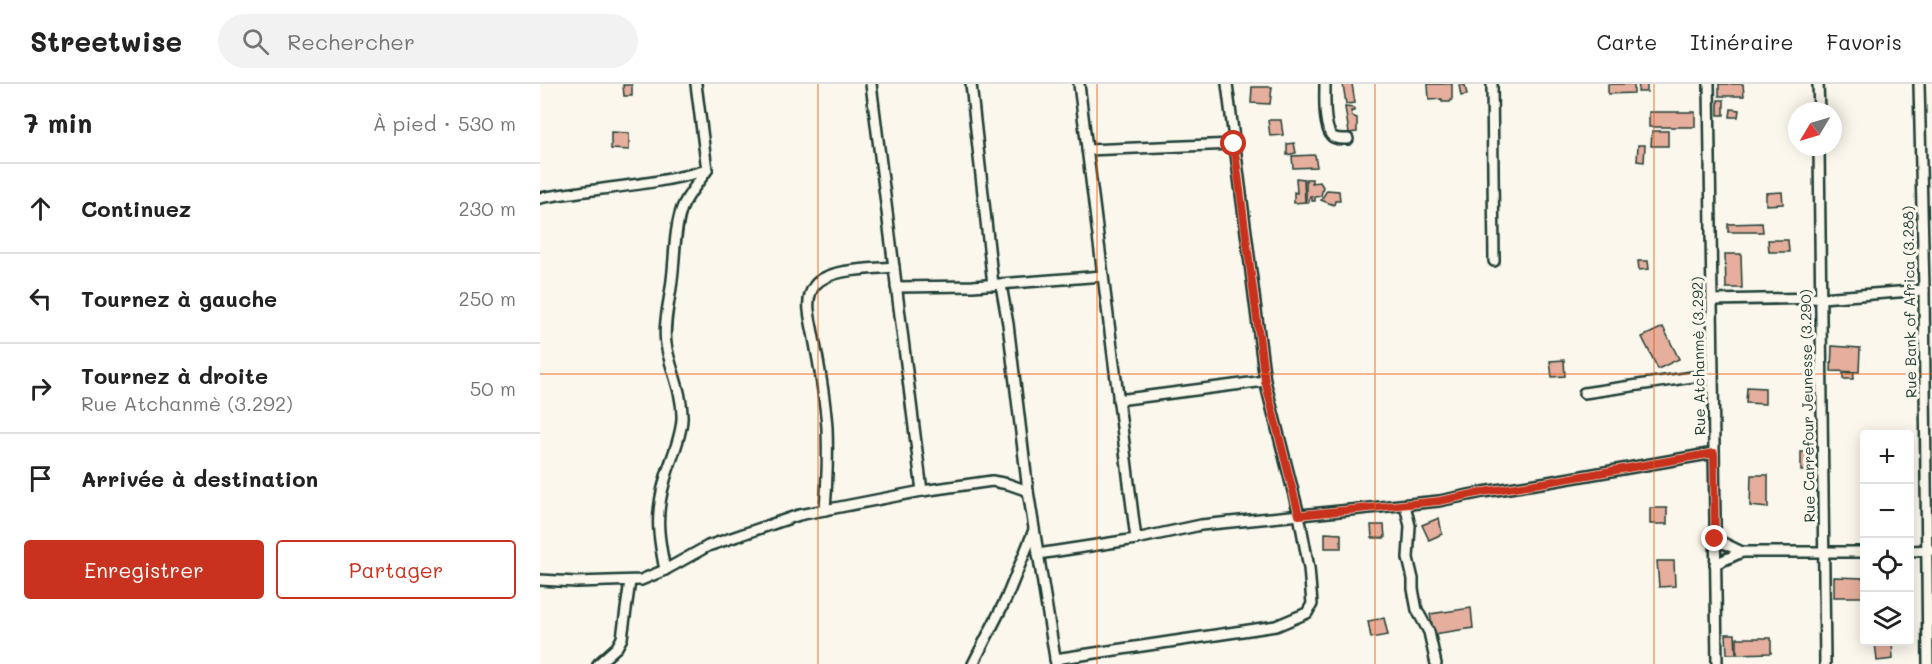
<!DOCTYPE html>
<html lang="fr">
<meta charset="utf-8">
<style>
body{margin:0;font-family:Mali,sans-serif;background:#f2f2f2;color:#222}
.controls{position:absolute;right:18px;bottom:18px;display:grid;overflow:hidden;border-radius:6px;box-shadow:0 3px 15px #0003}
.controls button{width:54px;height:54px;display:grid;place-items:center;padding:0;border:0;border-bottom:2px solid #e0e0e0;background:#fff;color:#222;font:30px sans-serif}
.compass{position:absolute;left:1248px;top:18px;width:54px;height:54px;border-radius:50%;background:#fff;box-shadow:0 3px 15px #0003;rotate:232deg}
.stop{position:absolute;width:18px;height:18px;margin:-14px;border:4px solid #c8321e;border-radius:50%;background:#fff}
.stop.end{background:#c8321e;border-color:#fff;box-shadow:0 2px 6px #0008}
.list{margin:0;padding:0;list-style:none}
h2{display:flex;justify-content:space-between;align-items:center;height:78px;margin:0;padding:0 24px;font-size:26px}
h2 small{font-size:20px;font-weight:400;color:#767676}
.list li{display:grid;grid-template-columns:39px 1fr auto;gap:18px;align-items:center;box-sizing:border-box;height:90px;padding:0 24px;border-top:2px solid #e0e0e0}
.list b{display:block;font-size:22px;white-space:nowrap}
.list p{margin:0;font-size:20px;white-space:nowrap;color:#767676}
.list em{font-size:20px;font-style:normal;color:#767676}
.actions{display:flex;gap:12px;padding:18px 24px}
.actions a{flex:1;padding:14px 0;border:2px solid #c8321e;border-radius:6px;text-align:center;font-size:21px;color:#c8321e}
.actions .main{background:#c8321e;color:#fff}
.icon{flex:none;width:33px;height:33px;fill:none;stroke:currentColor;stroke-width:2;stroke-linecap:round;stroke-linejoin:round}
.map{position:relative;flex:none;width:1392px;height:580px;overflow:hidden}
header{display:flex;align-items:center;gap:36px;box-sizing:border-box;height:84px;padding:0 30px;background:#fff;border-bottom:2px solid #e0e0e0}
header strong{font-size:28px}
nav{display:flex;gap:33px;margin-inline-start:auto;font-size:21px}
.search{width:420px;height:54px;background:#f2f2f2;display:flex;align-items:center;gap:15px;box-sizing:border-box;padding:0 21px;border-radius:33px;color:#767676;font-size:22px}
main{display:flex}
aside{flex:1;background:#fff}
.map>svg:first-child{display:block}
</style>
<header>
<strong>Streetwise</strong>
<div class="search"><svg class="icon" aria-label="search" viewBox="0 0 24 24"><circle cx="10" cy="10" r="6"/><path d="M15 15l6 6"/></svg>Rechercher</div>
<nav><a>Carte</a><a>Itinéraire</a><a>Favoris</a></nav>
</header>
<main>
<aside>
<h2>7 min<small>À pied · 530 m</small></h2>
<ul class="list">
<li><svg class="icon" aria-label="ahead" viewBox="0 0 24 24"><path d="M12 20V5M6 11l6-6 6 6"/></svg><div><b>Continuez</b></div><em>230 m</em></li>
<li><svg class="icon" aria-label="left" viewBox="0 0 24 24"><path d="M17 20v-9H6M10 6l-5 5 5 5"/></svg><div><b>Tournez à gauche</b></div><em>250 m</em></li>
<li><svg class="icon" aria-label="right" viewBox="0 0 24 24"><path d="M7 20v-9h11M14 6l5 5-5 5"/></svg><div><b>Tournez à droite</b><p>Rue Atchanmè (3.292)</p></div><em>50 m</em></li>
<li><svg class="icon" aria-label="arrive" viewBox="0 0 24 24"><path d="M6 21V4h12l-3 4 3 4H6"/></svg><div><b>Arrivée à destination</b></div></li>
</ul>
<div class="actions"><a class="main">Enregistrer</a><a>Partager</a></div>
</aside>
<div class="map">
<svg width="1392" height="580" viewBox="0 0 1392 580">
<rect width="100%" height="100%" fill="#fbf7ec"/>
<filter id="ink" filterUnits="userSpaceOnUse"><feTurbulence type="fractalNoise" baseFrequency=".0167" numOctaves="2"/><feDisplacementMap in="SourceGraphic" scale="12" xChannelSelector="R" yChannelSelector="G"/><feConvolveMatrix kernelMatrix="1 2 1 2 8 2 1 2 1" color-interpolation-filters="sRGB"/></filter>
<g filter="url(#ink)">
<g fill="#e6ae9c" stroke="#1f3d34" stroke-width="1.5">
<polygon points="803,0 812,0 815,19 806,20"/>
<polygon points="888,0 912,0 912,15 910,18 902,18 902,15 889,16"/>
<polygon points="1068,0 1094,0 1094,9 1068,10"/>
<polygon points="1099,0 1107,0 1107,8 1098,8"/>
<polygon points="1179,0 1203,0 1204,12 1179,12"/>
<polygon points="83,1 92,1 92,12 84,12"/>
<polygon points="919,1 925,1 927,11 921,12"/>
<polygon points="712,3 732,3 730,20 711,19"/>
<rect x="1178" y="16" width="6" height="15"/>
<polygon points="805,23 814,24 814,27 811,27 812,32 817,34 817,48 809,49"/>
<polygon points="1191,25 1199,26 1198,33 1190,33"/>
<rect x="1109" y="28" width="46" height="15"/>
<polygon points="728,36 741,36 743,51 730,52"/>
<polygon points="1112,47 1128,47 1128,62 1111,62"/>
<polygon points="71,48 89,49 89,66 71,65"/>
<polygon points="754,59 756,69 747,71 747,60"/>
<polygon points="1098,61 1105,61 1104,78 1097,77"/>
<polygon points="775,71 777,83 753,84 752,72"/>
<polygon points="756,94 764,95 765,118 754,119 754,108 757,109"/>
<polygon points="766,95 772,95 772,99 780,98 783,103 781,112 775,113 775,117 772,117 772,112 770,112 769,118 766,118"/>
<polygon points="787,106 799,107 800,117 795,117 794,121 781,116"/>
<polygon points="1242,108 1243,120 1226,121 1226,109"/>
<polygon points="1222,139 1223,148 1188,148 1188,140"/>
<polygon points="1228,156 1248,156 1249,168 1229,168"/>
<polygon points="1185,170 1201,170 1202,204 1186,204"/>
<polygon points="1098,177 1108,177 1109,185 1099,186"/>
<polygon points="1123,243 1139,275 1118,285 1102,253"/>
<polygon points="1292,262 1320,264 1319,288 1291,287"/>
<polygon points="1024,276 1025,292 1012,293 1010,277"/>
<polygon points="1303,289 1314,289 1313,295 1303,295"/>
<polygon points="1207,303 1225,304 1225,320 1206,319"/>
<rect x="1261" y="368" width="9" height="19"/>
<polygon points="1211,391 1228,391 1228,424 1210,422"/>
<rect x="1110" y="424" width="17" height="16"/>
<polygon points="899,434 902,450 889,456 882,441"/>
<polygon points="831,441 844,441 845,454 832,454"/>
<polygon points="785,449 801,450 801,464 785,464"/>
<polygon points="1117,477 1134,477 1135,502 1119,503"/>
<polygon points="1294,493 1324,494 1324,513 1294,513"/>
<polygon points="931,524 933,544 894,550 890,530"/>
<polygon points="844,534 848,551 831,554 828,537"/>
<polygon points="1186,550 1195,550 1196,570 1187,570"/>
<polygon points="1197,554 1231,554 1231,569 1197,570"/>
<polygon points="1335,558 1352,558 1353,575 1337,577"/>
</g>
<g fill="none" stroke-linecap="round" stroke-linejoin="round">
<g stroke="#1f3d34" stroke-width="14">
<g id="street">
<polyline points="331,0 382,407"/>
<polyline points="431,0 453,201"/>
<polyline points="539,0 596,455"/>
<path d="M785,0C785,12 783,45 793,53C798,56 802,55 808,55"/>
<polyline points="952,0 954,177"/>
<polyline points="1169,0 1177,580"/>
<polyline points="1278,0 1279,27"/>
<polyline points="1379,0 1384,206 1388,580"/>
<polyline points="1279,63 1285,580"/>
<polyline points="547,66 694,60"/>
<path d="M0,114C55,104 113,102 167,86"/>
<polyline points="461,201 468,240 488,407 516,580"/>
<polyline points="356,203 433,202 563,192"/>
<polyline points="1172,216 1281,214 1384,206"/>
<polyline points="1044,309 1173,290"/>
<polyline points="578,316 725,297"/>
<polyline points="865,421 870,442 868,474 873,495 873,505 877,526 889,548 896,580"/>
<path d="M285,426C287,399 288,371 287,344C285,312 279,280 273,249C270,233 264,215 275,201C289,184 333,185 354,183"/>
<polyline points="1175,455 1202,468"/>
<polyline points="1370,467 1392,466"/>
<polyline points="498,470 596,455 661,441 899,417 943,408 1008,398 1174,369"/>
<polyline points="1175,480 1202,468 1324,468"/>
<path d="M125,486C118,451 115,431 125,396C130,376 141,356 142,335C143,308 130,285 126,260C123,239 130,216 132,196C135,173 134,146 142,124C147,111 159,98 167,86L156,0"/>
<polyline points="0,496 36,498 101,496 125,486 168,462 259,431 382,407 452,397 468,400 488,407"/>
<polyline points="515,575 736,542 767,529 772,520 769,484 759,431 725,297 687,0"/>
<polyline points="58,580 77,563 82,554 90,497"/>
<polyline points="433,580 466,515 494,446"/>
</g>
</g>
<use href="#street" stroke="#fbf7ec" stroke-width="9"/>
</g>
</g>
<g fill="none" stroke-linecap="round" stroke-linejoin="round" filter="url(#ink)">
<polyline stroke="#c8321e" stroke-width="8" points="694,60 725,297 759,431 899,417 943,408 1008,398 1174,369 1175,455"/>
</g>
<path fill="none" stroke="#e8590c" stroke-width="1.5" stroke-opacity="0.55" d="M278,0V580M557,0V580M835,0V580M1114,0V580M0,290H1392"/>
<g text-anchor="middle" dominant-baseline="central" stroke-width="6" stroke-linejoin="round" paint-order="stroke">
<g font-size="15" fill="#1f3d34" stroke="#fbf7ec">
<text transform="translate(1369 218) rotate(-91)">Rue Bank of Africa (3.288)</text>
<text transform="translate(1158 272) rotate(-91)">Rue Atchanmè (3.292)</text>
<text transform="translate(1267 322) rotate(-91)">Rue Carrefour Jeunesse (3.290)</text>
</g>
</g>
</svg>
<div class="controls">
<button>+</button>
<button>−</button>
<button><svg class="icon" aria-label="locate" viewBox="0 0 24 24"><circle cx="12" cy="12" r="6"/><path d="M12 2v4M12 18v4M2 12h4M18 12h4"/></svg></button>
<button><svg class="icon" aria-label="layers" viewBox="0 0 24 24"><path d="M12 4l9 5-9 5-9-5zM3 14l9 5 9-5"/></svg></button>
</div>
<svg class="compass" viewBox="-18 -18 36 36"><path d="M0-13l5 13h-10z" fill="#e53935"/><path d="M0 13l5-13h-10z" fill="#767676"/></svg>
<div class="stop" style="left:694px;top:60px"></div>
<div class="stop end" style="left:1175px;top:455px"></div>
</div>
</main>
